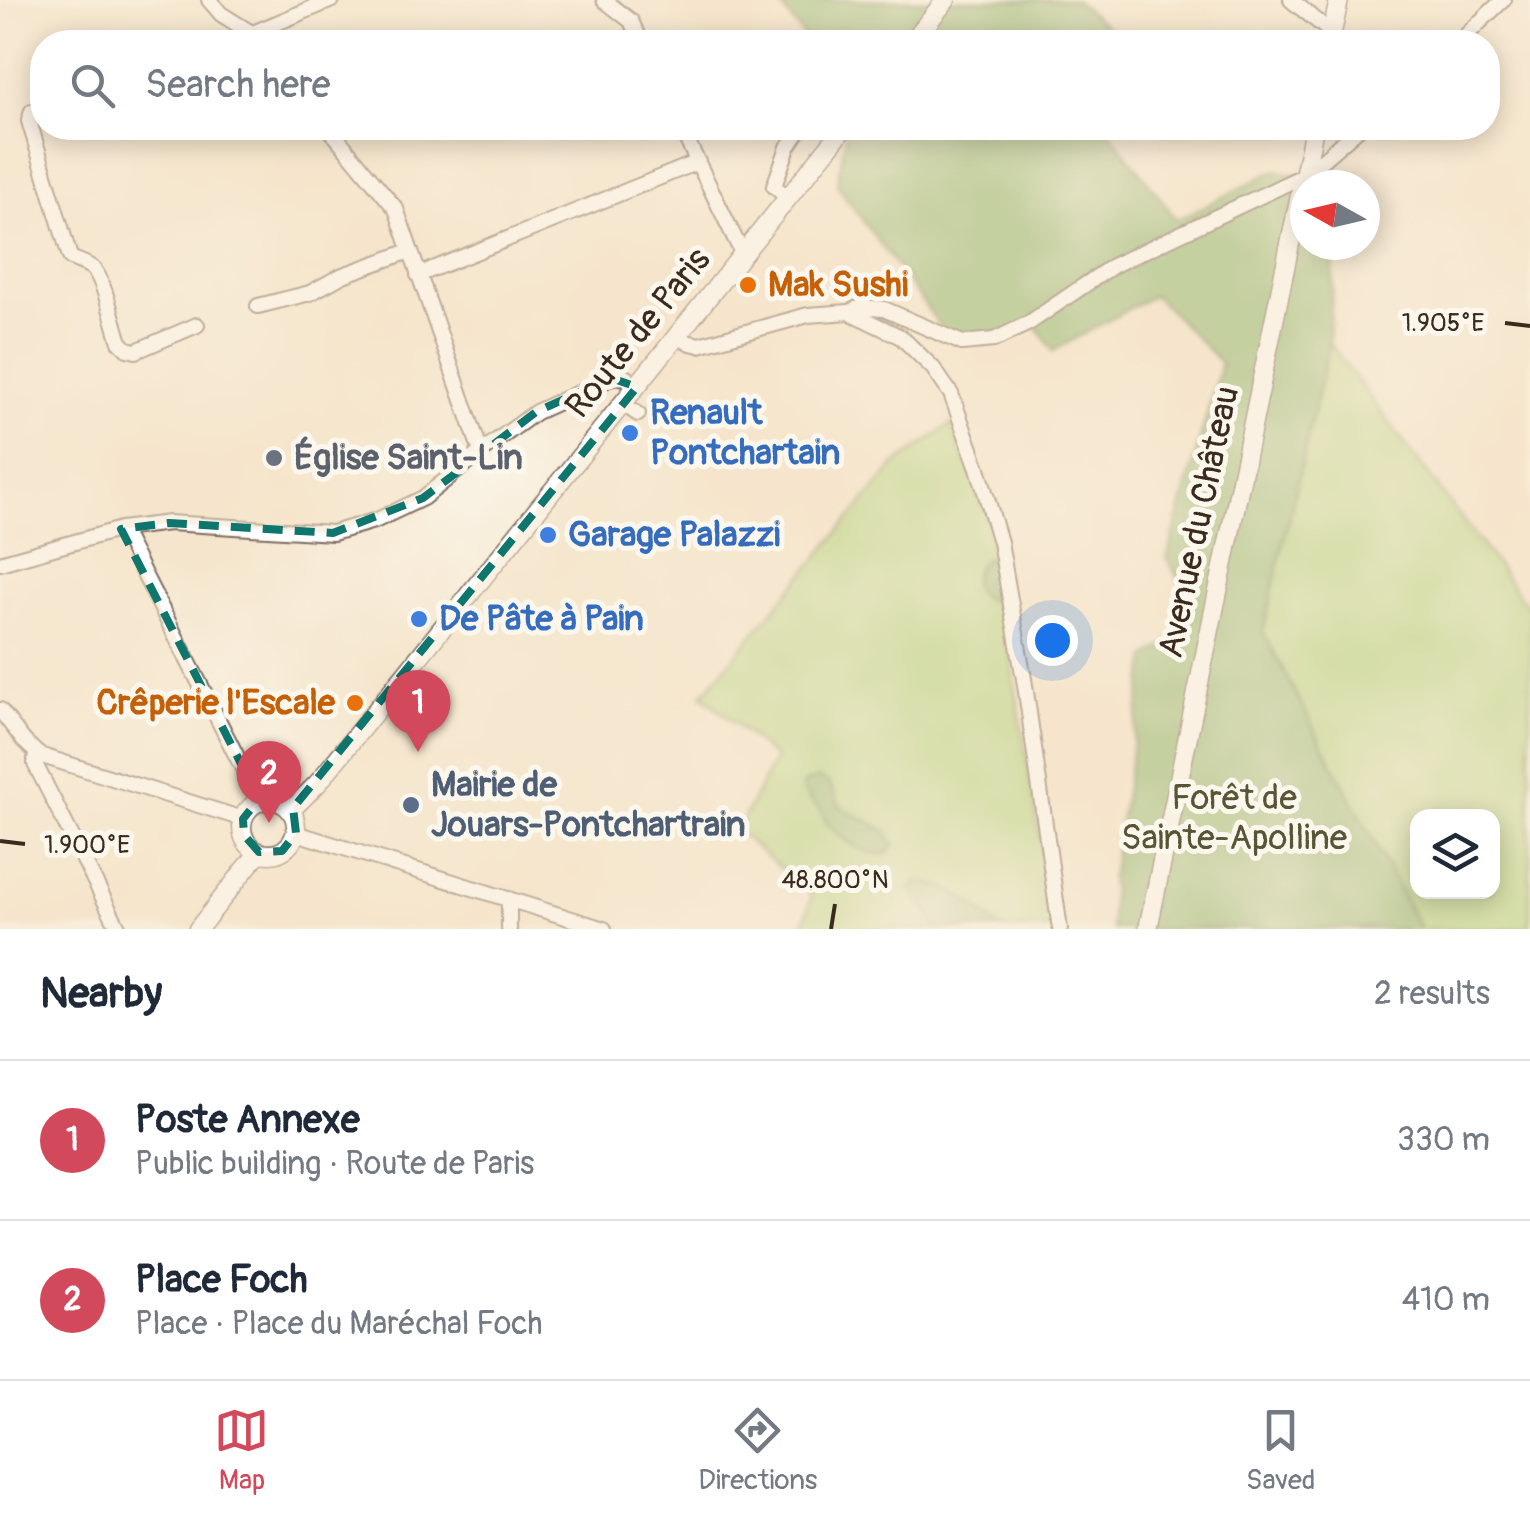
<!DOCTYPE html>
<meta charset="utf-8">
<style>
body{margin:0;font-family:Pangolin,sans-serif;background:#f2f2f3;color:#1f2937}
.controls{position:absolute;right:30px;bottom:30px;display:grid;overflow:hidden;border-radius:20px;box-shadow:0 5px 25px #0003}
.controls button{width:90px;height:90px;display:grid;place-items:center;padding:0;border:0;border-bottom:2px solid #e0e1e3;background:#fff;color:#1f2937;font:50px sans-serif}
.compass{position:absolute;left:1290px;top:170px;width:90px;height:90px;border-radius:50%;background:#fff;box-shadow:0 5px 25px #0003;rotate:278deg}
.you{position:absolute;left:1052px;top:640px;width:35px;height:35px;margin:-25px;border:8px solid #fff;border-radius:50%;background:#1a73e8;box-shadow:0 0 0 15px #1a73e833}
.badge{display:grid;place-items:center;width:65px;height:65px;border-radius:50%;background:#d1495b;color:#fff;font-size:32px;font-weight:700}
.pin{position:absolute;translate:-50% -82px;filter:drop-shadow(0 2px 5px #0008)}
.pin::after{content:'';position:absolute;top:52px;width:35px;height:30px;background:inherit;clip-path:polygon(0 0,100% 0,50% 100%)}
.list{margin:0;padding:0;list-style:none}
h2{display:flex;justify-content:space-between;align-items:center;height:130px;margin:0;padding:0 40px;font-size:42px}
h2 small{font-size:32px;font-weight:400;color:#747a83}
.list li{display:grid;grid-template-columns:65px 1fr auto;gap:30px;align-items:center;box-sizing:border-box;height:160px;padding:0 40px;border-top:2px solid #e0e1e3}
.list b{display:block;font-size:38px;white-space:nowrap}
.list p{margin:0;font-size:32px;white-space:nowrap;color:#747a83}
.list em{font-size:32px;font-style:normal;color:#747a83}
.icon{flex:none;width:55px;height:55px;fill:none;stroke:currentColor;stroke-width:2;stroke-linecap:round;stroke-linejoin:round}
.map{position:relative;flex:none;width:1530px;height:929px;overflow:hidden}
.search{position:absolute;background:#fff;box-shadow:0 5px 25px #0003;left:30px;right:30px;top:30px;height:110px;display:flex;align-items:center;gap:25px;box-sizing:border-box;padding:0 35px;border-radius:40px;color:#747a83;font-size:38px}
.sheet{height:450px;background:#fff}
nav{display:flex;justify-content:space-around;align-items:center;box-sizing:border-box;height:140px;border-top:2px solid #e0e1e3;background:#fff;font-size:28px;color:#747a83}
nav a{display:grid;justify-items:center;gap:5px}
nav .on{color:#d1495b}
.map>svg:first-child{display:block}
</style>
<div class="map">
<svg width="1530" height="929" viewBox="0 0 1530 929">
<rect width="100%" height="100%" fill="#fbf7ec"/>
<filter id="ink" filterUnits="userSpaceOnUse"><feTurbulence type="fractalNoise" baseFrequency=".01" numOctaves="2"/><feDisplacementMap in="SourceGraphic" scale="20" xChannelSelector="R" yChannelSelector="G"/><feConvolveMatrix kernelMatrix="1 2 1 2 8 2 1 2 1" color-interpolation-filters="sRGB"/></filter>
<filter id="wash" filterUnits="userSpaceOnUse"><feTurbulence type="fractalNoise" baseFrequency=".0048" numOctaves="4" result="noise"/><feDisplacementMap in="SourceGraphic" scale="40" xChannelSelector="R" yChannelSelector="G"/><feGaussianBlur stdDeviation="2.25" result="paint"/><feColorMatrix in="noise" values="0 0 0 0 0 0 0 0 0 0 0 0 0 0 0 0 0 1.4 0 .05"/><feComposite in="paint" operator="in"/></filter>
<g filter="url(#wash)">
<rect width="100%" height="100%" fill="#f5e5cc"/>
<g fill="#aed37c" stroke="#747e4d" stroke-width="2.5" fill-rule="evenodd">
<path d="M1329,343L1530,609V929H1420L1263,632ZM1418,816H1492V892H1418Z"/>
<polygon points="951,424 987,514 1055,929 1001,929 968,901 911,890 926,908 936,929 802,929 812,895 737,831 775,758 702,695 896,464"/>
</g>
<g fill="#8ab56c" stroke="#627045" stroke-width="2.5">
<polygon points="777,0 1075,0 1125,42 808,42"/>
<polygon points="847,128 1107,128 1177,220 1276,170 1339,184 1305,185 1305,245 1335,245 1329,343 1263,632 1420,929 1112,929 1111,878 1147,658 1175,638 1183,586 1167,559 1221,363 1154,295 1053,351 1036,326 978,339 946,334 837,185"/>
<path d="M986,557L990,558L1000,599L997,603C970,595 965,578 986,557Z"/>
<path d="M818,778L829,784L841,807L886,831L894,845L888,854C867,856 844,842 830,827C824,821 823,813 817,807C810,800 806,797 802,788L807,781Z"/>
<path d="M917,882C953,883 975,907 1001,929H936L926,908L910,890Z"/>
</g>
</g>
<g filter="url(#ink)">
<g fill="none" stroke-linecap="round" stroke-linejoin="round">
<g stroke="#7c6b5b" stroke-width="18">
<g id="minor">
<polyline points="209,0 221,14 253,34 260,42"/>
<polyline points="604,0 631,21 641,42"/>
<polyline points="1291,0 1332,33"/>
<polyline points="231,42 332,0"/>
<polyline points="1459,42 1503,0"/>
<path d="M42,108L32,111L29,121L70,257C77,262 87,263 93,269C103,277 115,327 120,342L127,349L136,351L197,325"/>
<polyline points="329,128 396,209 481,452"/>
<polyline points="681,128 743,255"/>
<polyline points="788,198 774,186 788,147 801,128"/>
<polyline points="418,275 698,162"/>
<polyline points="258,306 310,293 343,275 410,251"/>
<polyline points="849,312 860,307 884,309 962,343 994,340 1029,323 1114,265 1305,175 1359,128"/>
<polyline points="679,336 687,342 699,345 808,315 849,312 901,337 933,368 951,394 978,468 1000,542 1025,685 1060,929"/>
<polyline points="623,404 638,414"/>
<polyline points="121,529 260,802"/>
<polyline points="0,563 121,529 169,523 333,533 377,520 423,498 481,452 536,412 611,378 625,377 637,387"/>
<polyline points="0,710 24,741 39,755 243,819"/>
<polyline points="39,755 35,759 35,764 119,929"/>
<polyline points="296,833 604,929"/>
<polyline points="509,899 509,929"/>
</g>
</g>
<g stroke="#7c6b5b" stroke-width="21">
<g id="major">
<polyline points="912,42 946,0"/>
<polyline points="1330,42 1339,0"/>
<circle cx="269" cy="827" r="27"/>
<polyline points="291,810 317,784 844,128"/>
<polyline points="198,929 259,852"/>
<polyline points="1148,929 1314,128"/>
</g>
</g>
<use href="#minor" stroke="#fff" stroke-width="14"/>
<use href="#major" stroke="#fff" stroke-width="18"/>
</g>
</g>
<path d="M0 0H1530V929H0ZM611,378L637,387L293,808L296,833L282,851L259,852L244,835L243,819L259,799L121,529L169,523L333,533L423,498L536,412Z" fill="#f5e5cc" fill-opacity=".55" fill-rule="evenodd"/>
<path fill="none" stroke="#0f766e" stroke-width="8" stroke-dasharray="20 12" stroke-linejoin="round" d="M611,378L637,387L293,808L296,833L282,851L259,852L244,835L243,819L259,799L121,529L169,523L333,533L423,498L536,412Z"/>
<path fill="none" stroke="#3b2a1e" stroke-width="4" d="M1505,323L1530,326M0,841L25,844M831,929L835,904"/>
<g fill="#e8710a" stroke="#fbf7ec" stroke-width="4">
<circle cx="748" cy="285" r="10"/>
<circle cx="355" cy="703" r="10"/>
</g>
<g fill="#3f7fe0" stroke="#fbf7ec" stroke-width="4">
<circle cx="630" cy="433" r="10"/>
<circle cx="548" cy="535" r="10"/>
<circle cx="419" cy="619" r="10"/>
</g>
<circle fill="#6b7280" stroke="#fbf7ec" stroke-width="4" cx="274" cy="458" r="10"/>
<circle fill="#5c6f8a" stroke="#fbf7ec" stroke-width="4" cx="411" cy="805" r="10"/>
<g text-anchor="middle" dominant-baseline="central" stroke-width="10" stroke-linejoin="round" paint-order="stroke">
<g font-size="35" font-weight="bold" fill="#c56008" stroke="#fbf7ec" text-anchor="start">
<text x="768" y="285">Mak Sushi</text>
<text x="335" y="703" text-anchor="end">Crêperie l'Escale</text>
</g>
<g font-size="35" fill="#3b2a1e" stroke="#fbf7ec">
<text transform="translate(638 333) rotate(-51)">Route de Paris</text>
<text transform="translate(1199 522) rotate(-78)">Avenue du Château</text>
</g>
<g font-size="35" font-weight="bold" fill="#366cbe" stroke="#fbf7ec" text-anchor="start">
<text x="650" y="413">Renault<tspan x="650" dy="40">Pontchartain</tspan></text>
<text x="568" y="535">Garage Palazzi</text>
<text x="439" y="619">De Pâte à Pain</text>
</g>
<g font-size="35" font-weight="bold" fill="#5b616d" stroke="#fbf7ec" text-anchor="start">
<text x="294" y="458">Église Saint-Lin</text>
</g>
<g font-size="35" font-weight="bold" fill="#4e5e75" stroke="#fbf7ec" text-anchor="start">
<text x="431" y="785">Mairie de<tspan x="431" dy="40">Jouars-Pontchartrain</tspan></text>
</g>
<g font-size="35" fill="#585436" stroke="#fbf7ec">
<text x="1234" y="798">Forêt de<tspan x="1234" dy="40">Sainte-Apolline</tspan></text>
</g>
</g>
<g font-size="25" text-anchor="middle" fill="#3b2a1e" stroke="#fbf7ec" stroke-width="10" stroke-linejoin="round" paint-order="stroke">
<text x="1443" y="331">1.905°E</text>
<text x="87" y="853">1.900°E</text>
<text x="835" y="888">48.800°N</text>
</g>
</svg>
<div class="controls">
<button><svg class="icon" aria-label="layers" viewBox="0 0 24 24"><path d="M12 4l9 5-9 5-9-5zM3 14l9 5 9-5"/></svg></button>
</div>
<svg class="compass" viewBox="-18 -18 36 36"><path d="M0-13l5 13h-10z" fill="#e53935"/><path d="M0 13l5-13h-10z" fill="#747a83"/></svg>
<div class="you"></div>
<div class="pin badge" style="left:418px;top:752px">1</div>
<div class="pin badge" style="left:269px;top:823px">2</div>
<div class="search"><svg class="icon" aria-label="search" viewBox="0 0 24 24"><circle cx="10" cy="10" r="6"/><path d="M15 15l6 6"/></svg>Search here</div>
</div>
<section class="sheet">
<h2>Nearby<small>2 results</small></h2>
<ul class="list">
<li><span class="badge">1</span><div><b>Poste Annexe</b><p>Public building · Route de Paris</p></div><em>330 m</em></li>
<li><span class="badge">2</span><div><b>Place Foch</b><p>Place · Place du Maréchal Foch</p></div><em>410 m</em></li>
</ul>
</section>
<nav>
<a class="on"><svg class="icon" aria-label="map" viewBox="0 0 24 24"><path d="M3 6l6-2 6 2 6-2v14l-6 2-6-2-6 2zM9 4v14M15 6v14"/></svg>Map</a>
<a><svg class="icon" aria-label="directions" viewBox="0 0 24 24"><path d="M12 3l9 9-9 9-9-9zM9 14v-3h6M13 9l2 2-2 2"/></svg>Directions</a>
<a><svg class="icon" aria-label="saved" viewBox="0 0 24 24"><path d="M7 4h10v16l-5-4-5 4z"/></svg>Saved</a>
</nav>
